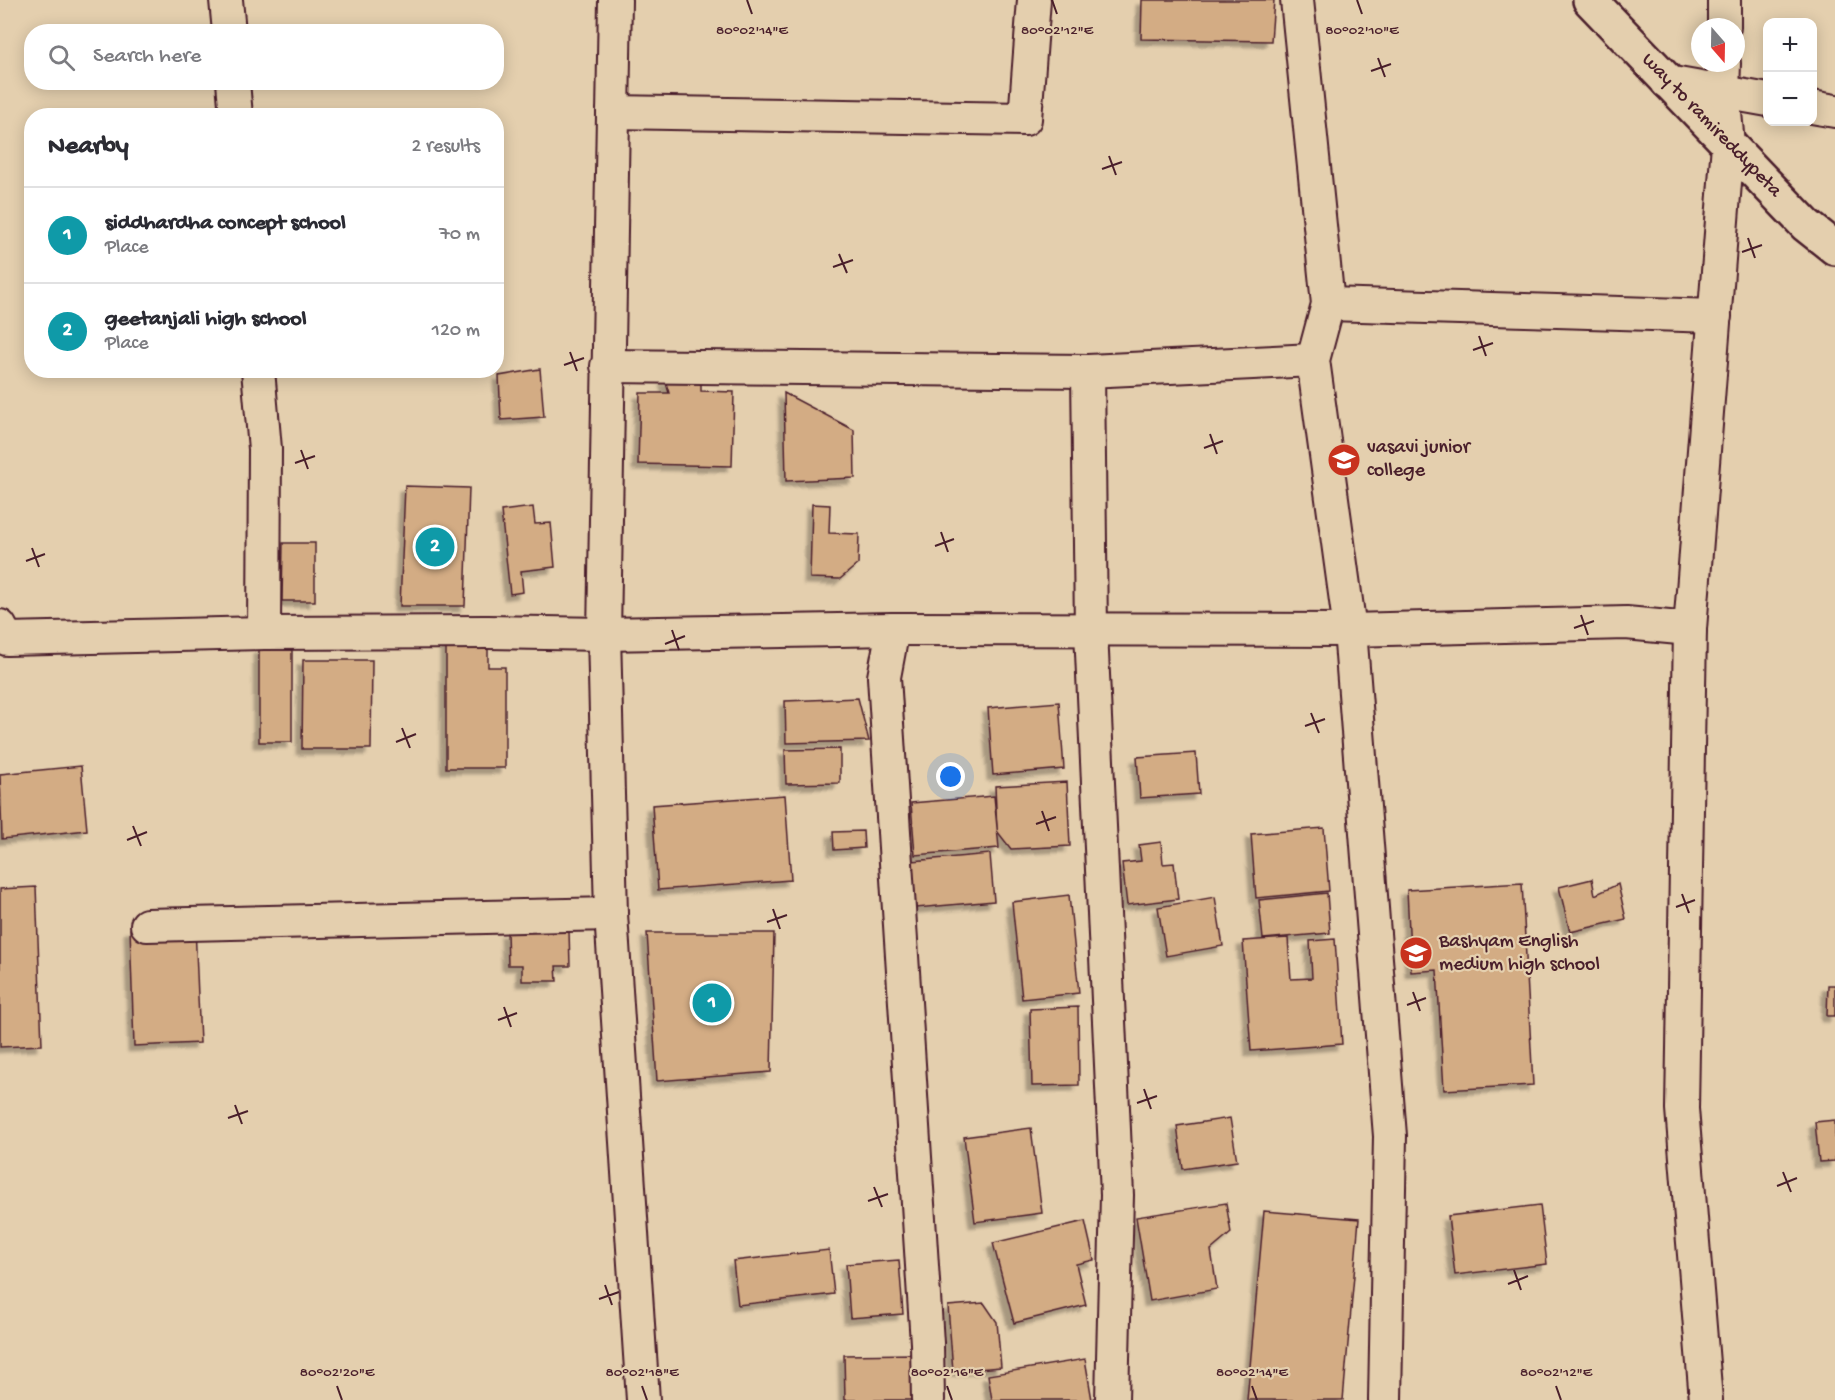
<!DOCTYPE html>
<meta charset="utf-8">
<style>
body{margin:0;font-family:"Gochi Hand",sans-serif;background:#f2f2f3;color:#2b2b33}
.controls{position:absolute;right:18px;top:18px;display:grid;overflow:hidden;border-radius:12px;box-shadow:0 3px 15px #0003}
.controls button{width:54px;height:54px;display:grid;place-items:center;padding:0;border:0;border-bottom:2px solid #e1e1e2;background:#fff;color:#2b2b33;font:30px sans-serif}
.compass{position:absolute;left:1691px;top:18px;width:54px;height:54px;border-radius:50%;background:#fff;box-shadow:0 3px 15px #0003;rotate:160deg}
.you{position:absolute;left:951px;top:777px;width:21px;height:21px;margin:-15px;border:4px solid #fff;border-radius:50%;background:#1a73e8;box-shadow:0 0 0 9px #1a73e833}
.badge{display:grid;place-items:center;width:39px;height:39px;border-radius:50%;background:#b45309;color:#fff;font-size:20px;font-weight:700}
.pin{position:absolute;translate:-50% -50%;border:3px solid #fff;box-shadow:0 2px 6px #0006}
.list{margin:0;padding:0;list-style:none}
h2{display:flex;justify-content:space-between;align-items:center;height:78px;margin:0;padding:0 24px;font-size:26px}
h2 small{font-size:20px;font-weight:400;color:#7c7c81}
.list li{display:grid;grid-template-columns:39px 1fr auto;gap:18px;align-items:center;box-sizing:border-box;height:96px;padding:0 24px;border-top:2px solid #e1e1e2}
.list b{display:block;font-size:22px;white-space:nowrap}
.list p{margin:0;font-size:20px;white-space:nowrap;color:#7c7c81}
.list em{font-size:20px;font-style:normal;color:#7c7c81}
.icon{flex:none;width:33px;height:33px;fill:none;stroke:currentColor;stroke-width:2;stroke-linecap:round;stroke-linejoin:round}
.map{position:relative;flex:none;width:1835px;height:1400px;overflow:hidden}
.search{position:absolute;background:#fff;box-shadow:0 3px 15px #0003;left:24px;top:24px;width:480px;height:66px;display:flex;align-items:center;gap:15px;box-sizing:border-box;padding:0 21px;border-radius:24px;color:#7c7c81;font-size:22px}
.panel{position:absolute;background:#fff;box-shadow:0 3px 15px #0003;left:24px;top:108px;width:480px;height:270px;border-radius:24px}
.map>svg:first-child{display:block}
</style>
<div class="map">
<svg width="1835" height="1400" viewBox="0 0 1835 1400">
<defs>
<filter id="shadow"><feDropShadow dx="-5.5" dy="5.5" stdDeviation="1.5" flood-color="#0004"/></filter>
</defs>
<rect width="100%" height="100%" fill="#e4cfae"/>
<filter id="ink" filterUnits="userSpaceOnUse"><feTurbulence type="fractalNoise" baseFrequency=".0167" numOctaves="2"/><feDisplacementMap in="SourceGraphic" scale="12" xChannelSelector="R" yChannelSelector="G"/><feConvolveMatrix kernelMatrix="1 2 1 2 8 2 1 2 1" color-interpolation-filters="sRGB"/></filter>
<g filter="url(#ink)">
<g fill="#d3ac84" stroke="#4a1f2b" stroke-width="1.5" filter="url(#shadow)">
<polygon points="1142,0 1274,0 1271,41 1141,39"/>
<polygon points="540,369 544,417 501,420 499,376"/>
<polygon points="665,380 701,380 701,391 734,392 732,466 638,464 640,393 669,393"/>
<polygon points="784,393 854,430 855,478 786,481"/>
<polygon points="405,486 469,488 465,606 400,606"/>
<polygon points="812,504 830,505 829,533 859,534 858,564 840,579 810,578"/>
<polygon points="533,507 535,524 551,523 555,567 521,571 523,592 510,594 501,511"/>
<polygon points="283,543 315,543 315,601 282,601"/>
<polygon points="446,632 488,632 488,667 505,667 505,768 446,768"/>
<polygon points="259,649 292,650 292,742 259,742"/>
<polygon points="303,660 372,660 371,749 302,749"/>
<polygon points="858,698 869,741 786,743 785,701"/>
<polygon points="1059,702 1064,769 993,775 988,708"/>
<polygon points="840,749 840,783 786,784 785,750"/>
<polygon points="1196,753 1199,794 1140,798 1137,757"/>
<polygon points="81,766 87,830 2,839 0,774"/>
<polygon points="1067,782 1070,846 1011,849 997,831 995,786"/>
<polygon points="785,795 791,880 658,890 652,805"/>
<polygon points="994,796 999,848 915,855 911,803"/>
<polygon points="1324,828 1329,891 1256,898 1251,834"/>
<polygon points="863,831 864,848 834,850 833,832"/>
<polygon points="1161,842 1163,864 1174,863 1178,899 1127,905 1122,863 1141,861 1139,845"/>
<polygon points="990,854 994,901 916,908 912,861"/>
<polygon points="1592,879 1595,895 1618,884 1626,919 1570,932 1559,887"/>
<polygon points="1522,883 1533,1085 1444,1090 1437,970 1411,972 1407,890"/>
<polygon points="36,887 42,1045 0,1047 0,889"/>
<polygon points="1327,893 1330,933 1263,939 1259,900"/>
<polygon points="1069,895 1079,993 1022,999 1012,902"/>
<polygon points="1215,897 1223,946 1166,956 1158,907"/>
<polygon points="195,926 200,1043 134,1046 130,929"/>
<polygon points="569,931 570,966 556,966 557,981 522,981 522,965 508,965 507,932"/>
<polygon points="647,933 774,933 771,1072 657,1081"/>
<polygon points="1288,938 1291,979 1312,978 1310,941 1335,939 1342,1044 1251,1051 1243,941"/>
<polygon points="1828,985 1835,985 1835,1016 1827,1016"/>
<polygon points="1078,1007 1079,1085 1032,1086 1030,1009"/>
<polygon points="1230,1118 1237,1161 1183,1169 1177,1126"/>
<polygon points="1835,1120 1835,1161 1819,1162 1815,1122"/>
<polygon points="1031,1128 1042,1213 975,1222 964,1137"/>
<polygon points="1226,1203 1231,1233 1211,1250 1217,1289 1150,1301 1136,1217"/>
<polygon points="1540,1205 1547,1264 1455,1275 1448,1216"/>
<polygon points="1264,1211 1359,1219 1343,1400 1247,1400"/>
<polygon points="1085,1221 1094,1260 1076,1264 1086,1305 1014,1323 993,1243"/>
<polygon points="829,1250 834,1294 738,1305 733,1261"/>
<polygon points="899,1260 903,1314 850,1318 846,1264"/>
<polygon points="984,1303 997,1322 1001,1367 953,1371 948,1306"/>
<polygon points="914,1354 915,1400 845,1400 844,1355"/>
<polygon points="1085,1359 1092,1400 992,1400 988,1375"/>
</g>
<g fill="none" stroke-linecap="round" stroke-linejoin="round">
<g stroke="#4a1f2b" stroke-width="36">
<g id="street">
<polyline points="226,0 229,32"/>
<polyline points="615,0 604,634 611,914 643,1400"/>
<polyline points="1297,0 1328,304 1313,360 1350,630 1390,1136 1385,1400"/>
<polyline points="1724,27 1724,0"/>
<polyline points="233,82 236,116"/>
<polyline points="1667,82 1768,100"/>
<polyline points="1812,107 1835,111"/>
<polyline points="613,112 1025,119 1034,0"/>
<polyline points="1328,304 1715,316"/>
<polyline points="607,366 1088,371 1313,360"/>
<polyline points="258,370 265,449 264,633"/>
<polyline points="1088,371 1091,631 1117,1195 1112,1400"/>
<polyline points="0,626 7,639 264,633 488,632 604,634 893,629 1350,630 1626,623 1690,629"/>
<polyline points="893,629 884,677 927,1343 928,1400"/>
<polyline points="147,925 611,914"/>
<polyline points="1706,1400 1682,1109 1690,629 1728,144 1723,92 1724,63"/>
</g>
</g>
<g stroke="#4a1f2b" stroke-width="38">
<polyline id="secondary" points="1590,0 1806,225 1835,248"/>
</g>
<use href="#street" stroke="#e4cfae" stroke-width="32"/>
<use href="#secondary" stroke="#e4cfae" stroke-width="33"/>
</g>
</g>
<path fill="none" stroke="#4a1f2b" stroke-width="2" d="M747,0L752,14M1052,0L1057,14M1357,0L1362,14M1378,58L1385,77M1371,71L1391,64M1109,156L1116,175M1102,169L1122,162M1748,238L1755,258M1742,252L1762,245M839,254L847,273M833,267L853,260M1479,336L1486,356M1473,350L1493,343M570,352L577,371M564,365L584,358M1210,434L1217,454M1204,448L1223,441M301,450L308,469M295,463L315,456M941,532L948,552M935,546L954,539M32,548L39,567M26,561L45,554M1581,615L1588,635M1574,628L1594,621M672,630L679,650M665,644L685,636M1311,713L1319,733M1305,726L1325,719M402,728L410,748M396,742L416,734M1042,811L1049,831M1036,824L1056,817M133,826L141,846M127,840L147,832M1682,894L1689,913M1676,907L1695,900M773,909L780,929M767,922L787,915M1413,992L1420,1011M1407,1005L1426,998M504,1007L511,1027M498,1020L517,1013M1144,1089L1151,1109M1137,1103L1157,1096M235,1105L242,1124M228,1118L248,1111M1783,1172L1791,1192M1777,1186L1797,1178M874,1187L882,1207M868,1201L888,1194M1514,1270L1521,1290M1508,1284L1528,1276M605,1285L612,1305M599,1299L619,1292M337,1386L342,1400M642,1386L647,1400M947,1386L952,1400M1252,1386L1257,1400M1556,1386L1561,1400"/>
<defs>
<g id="university-disc" transform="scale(1.725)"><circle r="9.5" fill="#c8321e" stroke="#e4cfae"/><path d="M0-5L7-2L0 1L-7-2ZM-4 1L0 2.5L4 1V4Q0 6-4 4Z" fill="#fff"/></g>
<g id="school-disc" transform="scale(1.725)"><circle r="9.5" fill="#c8321e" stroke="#e4cfae"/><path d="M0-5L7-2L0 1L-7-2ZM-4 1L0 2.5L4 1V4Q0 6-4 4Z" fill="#fff"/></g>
</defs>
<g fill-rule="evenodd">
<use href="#university-disc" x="1344" y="460"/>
<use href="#school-disc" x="1416" y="953"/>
</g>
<g text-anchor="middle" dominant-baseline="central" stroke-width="4.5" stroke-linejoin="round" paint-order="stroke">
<g font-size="20" fill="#4a1f2b" stroke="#e4cfae">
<text transform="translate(1711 126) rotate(46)">way to ramireddypeta</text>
</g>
<g font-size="20" fill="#4a1f2b" stroke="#e4cfae" text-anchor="start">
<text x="1367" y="448">vasavi junior<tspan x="1367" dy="23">college</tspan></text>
<text x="1439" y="942">Bashyam English<tspan x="1439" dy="23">medium high school</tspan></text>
</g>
</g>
<g font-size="15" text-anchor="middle" fill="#4a1f2b" stroke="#e4cfae" stroke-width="4.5" stroke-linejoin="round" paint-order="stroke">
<text x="752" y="34">80°02'14"E</text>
<text x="1057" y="34">80°02'12"E</text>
<text x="1362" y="34">80°02'10"E</text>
<text x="337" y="1376">80°02'20"E</text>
<text x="642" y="1376">80°02'18"E</text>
<text x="947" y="1376">80°02'16"E</text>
<text x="1252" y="1376">80°02'14"E</text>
<text x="1556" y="1376">80°02'12"E</text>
</g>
</svg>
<div class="controls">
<button>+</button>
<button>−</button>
</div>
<svg class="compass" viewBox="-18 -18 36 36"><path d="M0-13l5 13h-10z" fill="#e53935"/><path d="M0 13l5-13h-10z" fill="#7c7c81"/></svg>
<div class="you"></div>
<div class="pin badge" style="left:712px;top:1003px;background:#0f9aa8">1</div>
<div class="pin badge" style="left:435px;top:547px;background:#0f9aa8">2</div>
<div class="search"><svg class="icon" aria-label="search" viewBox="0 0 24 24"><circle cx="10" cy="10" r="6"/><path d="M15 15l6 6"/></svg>Search here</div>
<section class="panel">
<h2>Nearby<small>2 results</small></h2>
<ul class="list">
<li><span class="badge" style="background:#0f9aa8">1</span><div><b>siddhardha concept school</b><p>Place</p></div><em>70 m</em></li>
<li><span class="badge" style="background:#0f9aa8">2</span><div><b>geetanjali high school</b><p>Place</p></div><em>120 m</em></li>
</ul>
</section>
</div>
